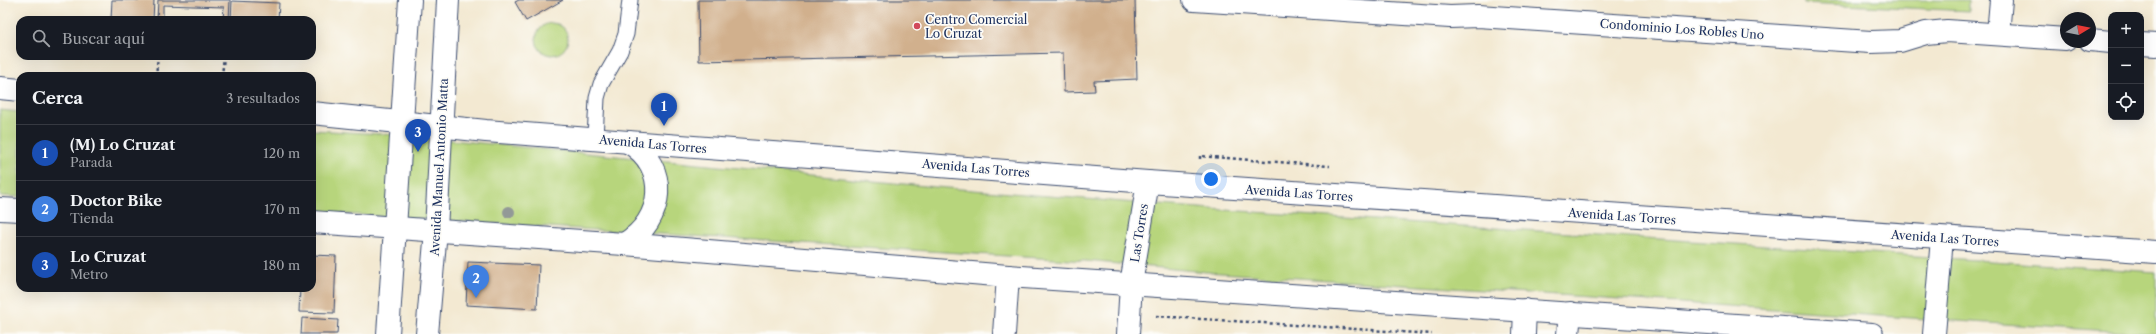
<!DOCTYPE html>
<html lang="es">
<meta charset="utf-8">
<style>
body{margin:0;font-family:"Libre Caslon Text",serif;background:#242831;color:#f1f3f6}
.controls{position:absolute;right:12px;top:12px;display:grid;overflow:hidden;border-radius:8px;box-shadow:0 4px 16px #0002}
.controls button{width:36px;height:36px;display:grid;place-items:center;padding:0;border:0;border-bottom:1px solid #363941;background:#171b24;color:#f1f3f6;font:20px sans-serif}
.compass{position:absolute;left:2060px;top:12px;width:36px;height:36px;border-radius:50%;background:#171b24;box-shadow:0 4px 16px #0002;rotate:80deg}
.you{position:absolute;left:1211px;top:179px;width:14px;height:14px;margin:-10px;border:3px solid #fff;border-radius:50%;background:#1a73e8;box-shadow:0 0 0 6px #1a73e833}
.badge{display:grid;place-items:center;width:26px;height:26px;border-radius:50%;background:#1a73e8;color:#fff;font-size:13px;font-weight:700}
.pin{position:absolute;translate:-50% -33px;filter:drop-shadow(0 1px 2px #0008)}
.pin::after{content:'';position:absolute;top:21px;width:14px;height:12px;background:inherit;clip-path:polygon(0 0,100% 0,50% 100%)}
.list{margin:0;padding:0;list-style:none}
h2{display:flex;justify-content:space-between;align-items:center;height:52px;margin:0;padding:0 16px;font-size:17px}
h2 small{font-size:13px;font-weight:400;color:#9ea1a6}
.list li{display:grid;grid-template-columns:26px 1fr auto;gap:12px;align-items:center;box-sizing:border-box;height:56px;padding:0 16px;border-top:1px solid #363941}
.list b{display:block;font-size:15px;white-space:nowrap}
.list p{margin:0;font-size:13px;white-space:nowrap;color:#9ea1a6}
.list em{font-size:13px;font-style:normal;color:#9ea1a6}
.icon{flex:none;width:22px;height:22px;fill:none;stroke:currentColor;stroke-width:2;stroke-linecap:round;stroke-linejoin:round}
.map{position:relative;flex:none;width:2156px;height:334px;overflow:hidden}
.search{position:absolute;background:#171b24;box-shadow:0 4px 16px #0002;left:16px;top:16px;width:300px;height:44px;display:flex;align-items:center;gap:10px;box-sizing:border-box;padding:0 14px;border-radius:12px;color:#9ea1a6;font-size:15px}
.panel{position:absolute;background:#171b24;box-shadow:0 4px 16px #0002;left:16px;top:72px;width:300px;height:220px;border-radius:12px}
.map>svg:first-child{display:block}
</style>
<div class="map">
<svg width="2156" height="334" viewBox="0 0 2156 334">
<rect width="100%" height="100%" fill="#fdfcf7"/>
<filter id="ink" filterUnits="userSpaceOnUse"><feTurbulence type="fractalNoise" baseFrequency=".025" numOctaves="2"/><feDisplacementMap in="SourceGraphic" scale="8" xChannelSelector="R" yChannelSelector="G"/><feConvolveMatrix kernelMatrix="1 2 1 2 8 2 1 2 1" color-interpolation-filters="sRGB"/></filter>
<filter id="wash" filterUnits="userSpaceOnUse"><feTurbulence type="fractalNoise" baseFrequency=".012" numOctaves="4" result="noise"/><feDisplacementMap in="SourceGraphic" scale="16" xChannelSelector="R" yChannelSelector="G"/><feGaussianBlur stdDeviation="0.9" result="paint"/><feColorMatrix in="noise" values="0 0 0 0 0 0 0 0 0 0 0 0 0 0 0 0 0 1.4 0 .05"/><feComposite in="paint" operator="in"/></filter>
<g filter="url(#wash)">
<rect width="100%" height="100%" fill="#f3e9d2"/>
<g fill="#b7d57c" stroke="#69826d">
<polygon points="1804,0 1969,0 1969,11 1804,3"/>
<circle cx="552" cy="39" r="16"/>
<polygon points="0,110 20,112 20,197 0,196"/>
<polygon points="312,130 399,135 935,187 1224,210 2156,272 2156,334 1206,272 1086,261 312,212"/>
</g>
<g id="blocks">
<g fill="#d1b08d">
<polygon points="112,0 154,0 153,20 111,20"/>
<polygon points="158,0 230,0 229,20 223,20 224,7 163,5 163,20 157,20"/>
<polygon points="519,0 563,0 526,21 515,2"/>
<polygon points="698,0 1135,0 1137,79 1094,81 1095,91 1064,92 1063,53 699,61"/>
<polygon points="232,1 279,3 278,20 231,20"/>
<polygon points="312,255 336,256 334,313 299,312 300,288 312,288"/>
<polygon points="468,262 539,265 537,309 466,305"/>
<polygon points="302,318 338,320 337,334 301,334"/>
</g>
</g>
</g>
<g filter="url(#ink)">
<use href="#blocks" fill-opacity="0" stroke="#3b4b6f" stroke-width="1"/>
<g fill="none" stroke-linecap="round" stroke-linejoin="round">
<g stroke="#3b4b6f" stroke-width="17">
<polyline id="lane" points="595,139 597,98 601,84 620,51 626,34 630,0"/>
</g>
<g stroke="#3b4b6f" stroke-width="24">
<g id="street">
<polyline points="1194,0 1450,17 1478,16 1871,42 1900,41 1926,33 1947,31 2066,39"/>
<polyline points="1998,34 2001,0"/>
<polyline points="2090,40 2111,42"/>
<polyline points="2141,44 2156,45"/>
<polyline points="1004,334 1008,276"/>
<polyline points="1128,334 1131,284 1148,182"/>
<polyline points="1524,334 1525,310"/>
<polyline points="1568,334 1570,313"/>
</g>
</g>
<g stroke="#3b4b6f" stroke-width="24">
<g id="secondary">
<polyline points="0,88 20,90"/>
<polyline points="312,113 486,131 1148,182 2156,252"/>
<polyline points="0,209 20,210"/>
<polyline points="312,222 624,244 1008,276 1872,334"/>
<path d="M624,244C665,221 670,166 628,142"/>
<polyline points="1934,334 1942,238"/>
</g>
</g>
<g stroke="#3b4b6f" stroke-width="24">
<g id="primary">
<polyline points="388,334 410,0"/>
<polyline points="427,334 436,230 448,0"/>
</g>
</g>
<g stroke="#3b4b6f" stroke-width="2.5" stroke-dasharray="3 3" stroke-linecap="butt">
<polyline points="156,76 158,56"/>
<polyline points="222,76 224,56"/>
<polyline points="1200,159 1200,156 1330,166"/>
<polyline points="1156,316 1432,334"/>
</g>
<use href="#lane" stroke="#fff" stroke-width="15"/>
<use href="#street" stroke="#fff" stroke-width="22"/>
<use href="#secondary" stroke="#fff" stroke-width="22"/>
<use href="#primary" stroke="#fff" stroke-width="22"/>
</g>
<circle fill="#929997" cx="509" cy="212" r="6"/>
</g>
<circle fill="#d1495b" stroke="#fdfcf7" stroke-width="1.5" cx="917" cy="26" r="4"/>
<g text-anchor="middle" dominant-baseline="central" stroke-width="3.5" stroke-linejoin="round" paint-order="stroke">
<g font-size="12" fill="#1b2f5e" stroke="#fdfcf7" text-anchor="start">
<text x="925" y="19">Centro Comercial<tspan x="925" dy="14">Lo Cruzat</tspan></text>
</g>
<g font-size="12" fill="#1b2f5e" stroke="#fdfcf7">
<text transform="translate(1682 29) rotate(4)">Condominio Los Robles Uno</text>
<text transform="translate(653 144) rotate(5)">Avenida Las Torres</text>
<text transform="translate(439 167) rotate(-87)">Avenida Manuel Antonio Matta</text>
<text transform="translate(976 168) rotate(5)">Avenida Las Torres</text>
<text transform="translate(1299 193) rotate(4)">Avenida Las Torres</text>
<text transform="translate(1622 216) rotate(4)">Avenida Las Torres</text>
<text transform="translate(1139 233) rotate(-81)">Las Torres</text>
<text transform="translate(1945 238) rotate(4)">Avenida Las Torres</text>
</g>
</g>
</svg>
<div class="controls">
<button>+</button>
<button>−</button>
<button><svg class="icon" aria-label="locate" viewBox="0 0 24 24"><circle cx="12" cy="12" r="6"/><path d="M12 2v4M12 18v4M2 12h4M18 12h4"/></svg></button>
</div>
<svg class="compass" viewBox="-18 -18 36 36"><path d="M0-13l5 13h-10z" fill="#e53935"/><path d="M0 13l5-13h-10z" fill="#9ea1a6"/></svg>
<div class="you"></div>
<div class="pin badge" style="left:664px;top:126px;background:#1a4fb4">1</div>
<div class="pin badge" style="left:476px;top:298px;background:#3f7fe0">2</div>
<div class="pin badge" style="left:418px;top:152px;background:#1a4fb4">3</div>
<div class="search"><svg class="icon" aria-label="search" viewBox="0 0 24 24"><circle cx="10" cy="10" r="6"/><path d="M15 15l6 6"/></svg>Buscar aquí</div>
<section class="panel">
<h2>Cerca<small>3 resultados</small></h2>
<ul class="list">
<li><span class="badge" style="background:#1a4fb4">1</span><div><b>(M) Lo Cruzat</b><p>Parada</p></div><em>120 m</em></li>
<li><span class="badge" style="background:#3f7fe0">2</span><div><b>Doctor Bike</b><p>Tienda</p></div><em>170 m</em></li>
<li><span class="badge" style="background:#1a4fb4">3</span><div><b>Lo Cruzat</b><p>Metro</p></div><em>180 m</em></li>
</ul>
</section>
</div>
